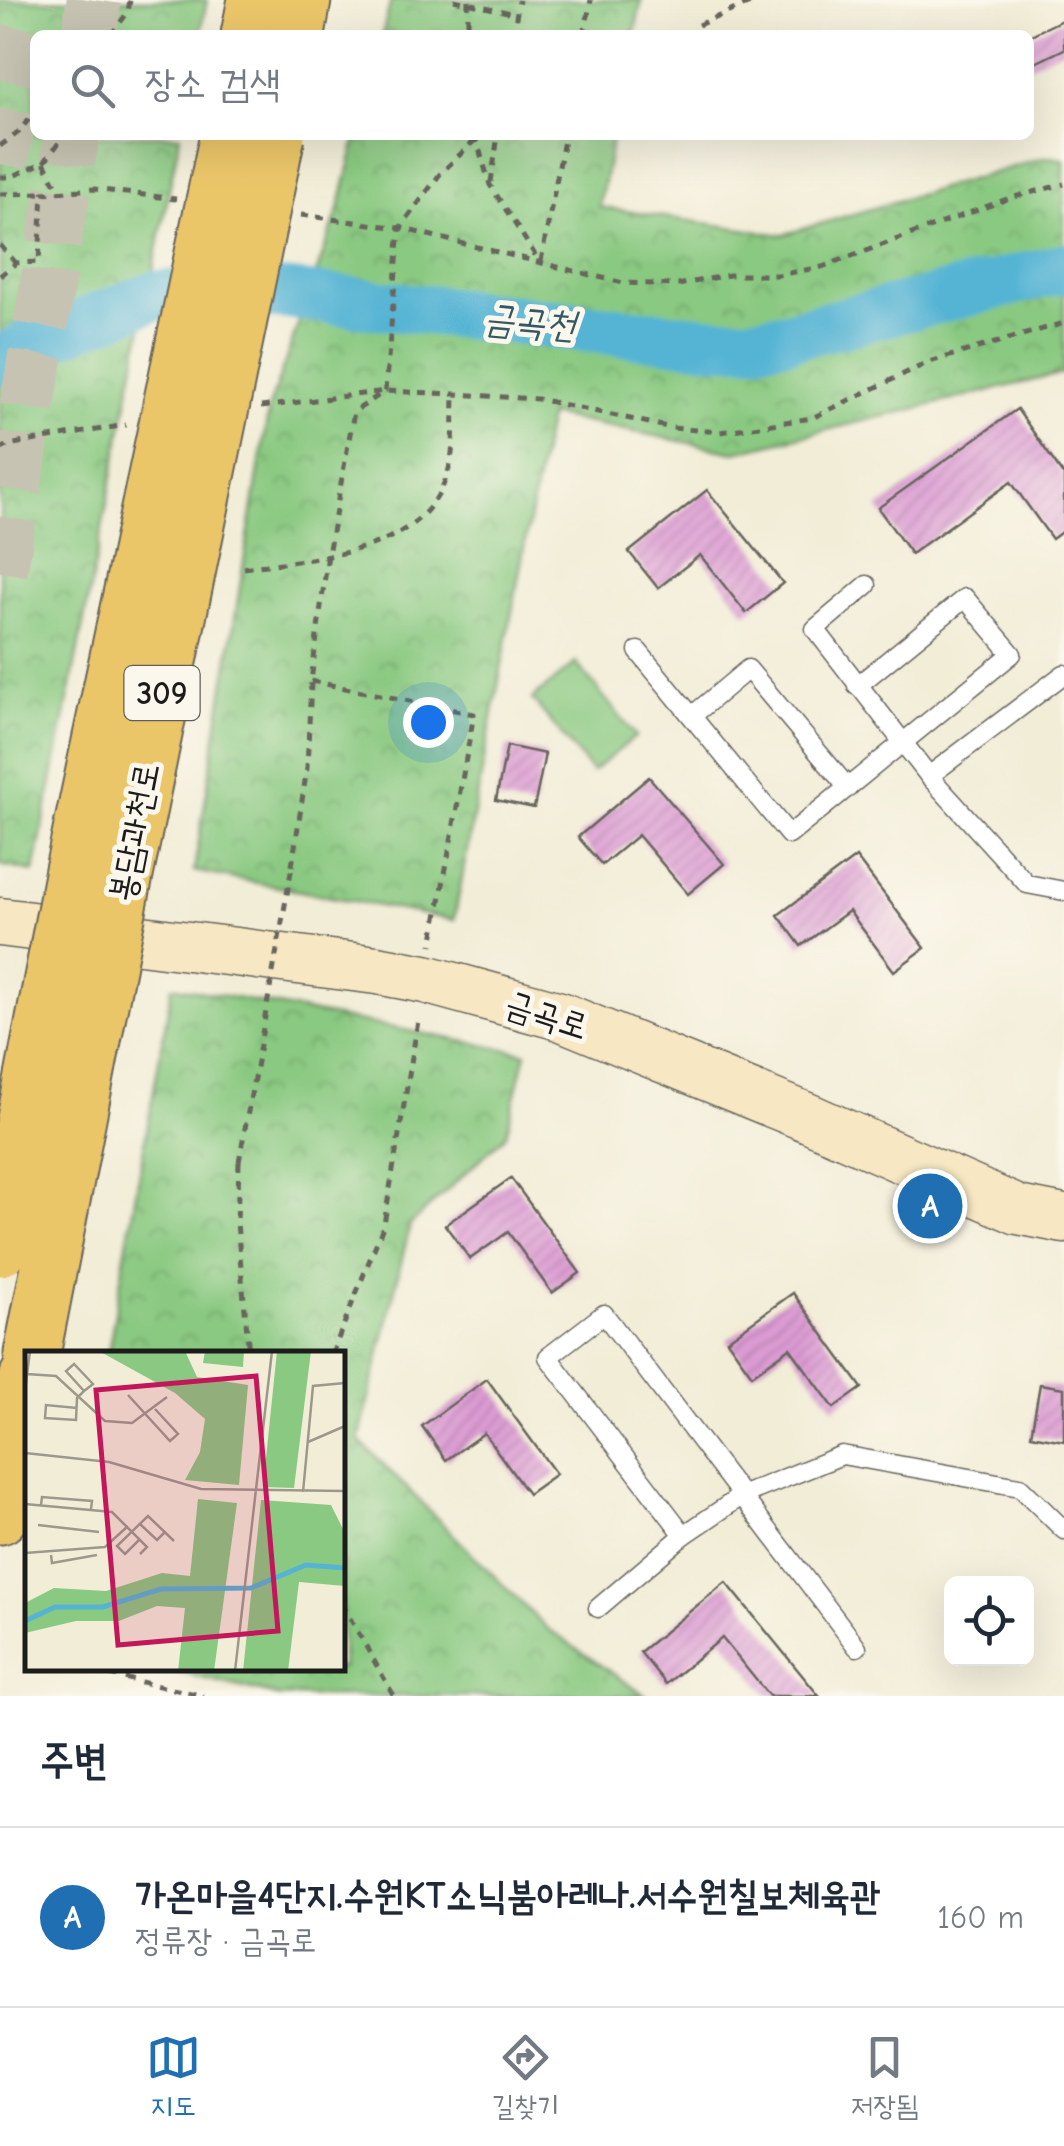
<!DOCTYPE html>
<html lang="ko">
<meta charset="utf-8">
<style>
body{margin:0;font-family:"Comic Neue","Poor Story",sans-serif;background:#f6f6f7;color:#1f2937}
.controls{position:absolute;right:30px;bottom:30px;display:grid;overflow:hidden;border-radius:15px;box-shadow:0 10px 40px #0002}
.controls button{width:90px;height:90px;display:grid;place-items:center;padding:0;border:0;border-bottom:2px solid #e0e1e3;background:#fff;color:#1f2937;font:50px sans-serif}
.you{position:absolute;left:428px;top:722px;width:35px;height:35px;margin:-25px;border:8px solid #fff;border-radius:50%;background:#1a73e8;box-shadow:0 0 0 15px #1a73e833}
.badge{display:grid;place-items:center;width:65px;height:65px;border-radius:50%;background:#1f6fb2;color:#fff;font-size:32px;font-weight:700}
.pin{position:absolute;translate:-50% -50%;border:5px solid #fff;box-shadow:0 2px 10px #0006}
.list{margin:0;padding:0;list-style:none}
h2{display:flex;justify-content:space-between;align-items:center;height:130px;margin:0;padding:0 40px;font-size:42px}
h2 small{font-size:32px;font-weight:400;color:#747a83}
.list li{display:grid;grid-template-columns:65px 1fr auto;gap:30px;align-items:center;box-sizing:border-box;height:180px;padding:0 40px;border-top:2px solid #e0e1e3}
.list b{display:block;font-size:38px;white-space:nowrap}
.list p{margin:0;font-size:32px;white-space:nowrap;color:#747a83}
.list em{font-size:32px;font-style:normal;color:#747a83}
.icon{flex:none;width:55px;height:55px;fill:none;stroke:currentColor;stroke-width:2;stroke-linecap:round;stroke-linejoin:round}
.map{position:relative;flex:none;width:1064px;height:1696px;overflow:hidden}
.search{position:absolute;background:#fff;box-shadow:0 10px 40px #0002;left:30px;right:30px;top:30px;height:110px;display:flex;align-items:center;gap:25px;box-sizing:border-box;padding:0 35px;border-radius:15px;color:#747a83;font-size:38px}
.sheet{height:310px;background:#fff}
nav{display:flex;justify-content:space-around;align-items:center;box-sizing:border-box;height:140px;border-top:2px solid #e0e1e3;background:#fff;font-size:28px;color:#747a83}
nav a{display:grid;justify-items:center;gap:5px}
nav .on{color:#1f6fb2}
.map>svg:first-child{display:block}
</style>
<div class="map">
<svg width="1064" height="1696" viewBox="0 0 1064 1696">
<defs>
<pattern id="park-crowns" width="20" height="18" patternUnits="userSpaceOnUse" patternTransform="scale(2.5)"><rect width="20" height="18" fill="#8ac981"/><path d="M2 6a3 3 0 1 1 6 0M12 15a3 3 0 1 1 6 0" fill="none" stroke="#76ac6f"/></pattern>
<pattern id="building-hatch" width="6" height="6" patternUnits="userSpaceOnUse" patternTransform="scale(2.5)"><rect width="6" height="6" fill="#dc9bd3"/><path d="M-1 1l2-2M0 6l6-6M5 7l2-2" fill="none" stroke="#bc85b5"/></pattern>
</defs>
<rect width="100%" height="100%" fill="#fbf7ec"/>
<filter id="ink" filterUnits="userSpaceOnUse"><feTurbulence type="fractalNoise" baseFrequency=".01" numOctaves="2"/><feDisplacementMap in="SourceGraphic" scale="20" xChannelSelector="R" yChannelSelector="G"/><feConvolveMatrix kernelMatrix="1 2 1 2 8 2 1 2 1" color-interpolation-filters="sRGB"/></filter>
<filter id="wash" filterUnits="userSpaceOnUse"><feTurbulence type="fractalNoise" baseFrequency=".0048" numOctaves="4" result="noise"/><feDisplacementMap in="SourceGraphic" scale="40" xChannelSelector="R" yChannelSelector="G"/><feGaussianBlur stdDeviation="2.25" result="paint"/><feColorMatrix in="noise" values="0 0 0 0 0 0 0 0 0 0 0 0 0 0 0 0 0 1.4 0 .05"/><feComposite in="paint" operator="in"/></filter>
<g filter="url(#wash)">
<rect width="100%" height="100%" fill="#f2edd7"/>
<g fill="url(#park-crowns)" stroke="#53724e" stroke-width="2.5">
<polygon points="0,0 207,0 200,35 35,35 35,135 180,135 34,872 0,865"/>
<polygon points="391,0 642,0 634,35 382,35"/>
<polygon points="357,135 613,135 599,207 782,235 1047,157 1064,159 1064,373 735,452 549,415 454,920 194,871 269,407 340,206"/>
<polygon points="172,986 526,1053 506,1135 410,1225 359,1440 546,1628 646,1696 278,1696 164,1669 342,1668 342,1354 108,1353"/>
</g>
<polygon fill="#8ac981" stroke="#53724e" stroke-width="2.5" points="576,663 636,736 592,772 532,699"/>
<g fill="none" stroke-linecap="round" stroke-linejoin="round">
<polyline stroke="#55b4d4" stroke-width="50" points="0,361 30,344 154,296 208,291 292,295 716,342 749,342 783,337 1064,268"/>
</g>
<g id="blocks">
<g fill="url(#building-hatch)">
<polygon points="1064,19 1064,49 1029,66 1029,36"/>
<polygon points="1017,409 1064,476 1064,530 1052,539 1011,482 911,554 878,508"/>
<polygon points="707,490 783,583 746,613 700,555 658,588 629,552"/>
<polygon points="507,746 545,754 534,808 496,800"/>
<polygon points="649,777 724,864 688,894 638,835 602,865 578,837"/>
<polygon points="856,857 925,948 894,971 849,911 801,946 778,915"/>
<polygon points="511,1178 580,1273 552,1293 508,1232 470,1259 445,1225"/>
<polygon points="793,1293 862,1388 834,1408 790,1348 752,1375 727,1340"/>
<polygon points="487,1379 556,1474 528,1494 484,1433 446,1460 422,1426"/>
<polygon points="1040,1384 1064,1388 1064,1441 1031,1435"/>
<polygon points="726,1582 819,1696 769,1696 722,1638 666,1684 640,1652"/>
</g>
</g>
</g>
<g filter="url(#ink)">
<use href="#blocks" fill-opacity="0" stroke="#67655d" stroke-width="2.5"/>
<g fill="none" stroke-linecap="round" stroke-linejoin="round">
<g stroke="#c7c3b2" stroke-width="55" stroke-dasharray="55 28" stroke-linecap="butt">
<polyline points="89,35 94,0"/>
<polyline points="0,164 30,0"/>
<polyline points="0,572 72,135"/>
</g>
<g stroke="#67655d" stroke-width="21">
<g id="service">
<polyline points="867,585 815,629 929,776 1027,884 1064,891"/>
<polyline points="638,651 789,835 1012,654 965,598 857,686"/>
<polyline points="692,716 748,669 848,788"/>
<polyline points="929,776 1064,674"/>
<polyline points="684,1535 548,1357 604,1314 857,1647"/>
<polyline points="598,1608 684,1535 743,1495 842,1455 1020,1487 1064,1530"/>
</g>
</g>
<g stroke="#67655d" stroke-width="51">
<polyline id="secondary" points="0,922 377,970 425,979 560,1016 809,1118 1018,1210 1064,1219"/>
</g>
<g stroke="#67655d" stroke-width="59">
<g id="trunk">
<polyline points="249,35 256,0"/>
<polyline points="297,35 303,0"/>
<polyline points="32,1354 52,1252"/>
<polyline points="0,1516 28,1376"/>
</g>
</g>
<g stroke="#67655d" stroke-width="5" stroke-dasharray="8 8" stroke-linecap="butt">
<polyline points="454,0 516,14"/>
<polyline points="468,0 468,35"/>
<polyline points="698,25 757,0"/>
<polyline points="111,35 128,12 130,0"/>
<polyline points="513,35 519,0"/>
<polyline points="584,35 591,0"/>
<polyline points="475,135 490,185 539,261"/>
<polyline points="0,146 19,132 35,111"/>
<polyline points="44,162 65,135"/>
<polyline points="0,177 11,177 44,162 60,192"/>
<polyline points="491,182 498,135"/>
<polyline points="0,194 43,193"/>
<polyline points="301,215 400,228 623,283 678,285 729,275 778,275 822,267 1010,198 1064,184"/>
<polyline points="0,245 16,263"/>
<polyline points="541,261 565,135"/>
<polyline points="0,276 16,263 39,262 43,193 94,189 176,199"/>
<polyline points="261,407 385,391 454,394 538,399 672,428 720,432 812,418 929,362 1064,323"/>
<polyline points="0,450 8,445 126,425"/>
<path d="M244,568C313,557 418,557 446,478C456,452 453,421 454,394"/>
<polyline points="311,681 474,714 432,945"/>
<polyline points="292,866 307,768 311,681 328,554 354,412 385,391 400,228 440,174 476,139"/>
<polyline points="239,1162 237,1223 249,1354"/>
<polyline points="332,1354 384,1224 419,1015"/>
<polyline points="342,1604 394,1696"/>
<polyline points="78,1668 204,1696"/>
</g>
<use href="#service" stroke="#fff" stroke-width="18"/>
<use href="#secondary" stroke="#f7e8c3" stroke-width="48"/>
<use href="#trunk" stroke="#ebc669" stroke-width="55"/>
<g stroke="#67655d" stroke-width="59" stroke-linecap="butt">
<g id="trunk-bridge">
<polyline points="0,1248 73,870 228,135"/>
<polyline points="52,1252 123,885 277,135"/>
</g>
</g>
<polyline stroke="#67655d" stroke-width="5" stroke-dasharray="8 8" stroke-linecap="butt" points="239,1162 292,866"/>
<use href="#trunk-bridge" stroke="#ebc669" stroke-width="55"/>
</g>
</g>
<g text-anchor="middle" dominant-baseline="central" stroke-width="10" stroke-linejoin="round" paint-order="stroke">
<rect fill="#fbf7ec" stroke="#5f5e5a" stroke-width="2.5" x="124.5" y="666" width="75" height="54" rx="8"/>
<g font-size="32" font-weight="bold" fill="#1c1c1c">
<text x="162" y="693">309</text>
</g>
<g font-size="35" fill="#1c1c1c" stroke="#fbf7ec">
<text transform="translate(134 832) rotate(-79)">봉담과천로</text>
<text transform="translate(547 1015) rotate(18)">금곡로</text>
</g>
<g font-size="38" font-style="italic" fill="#335966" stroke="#fbf7ec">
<text transform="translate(530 322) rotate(5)">금곡천</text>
</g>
</g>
<g transform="translate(25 1351)">
<rect width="320" height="320" fill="#f2edd7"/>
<path d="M74,0H160L172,26L223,34L214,134L160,129L175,101L180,68L150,42ZM252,0H286L269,137L238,136ZM173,148L212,152L189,320H153L160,257L132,255L94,270H51L0,282V252L29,237L81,240L137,222L165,225ZM236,149L306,154L320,182V235L274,231L263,320H218Z" fill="#8ac981"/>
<path d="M180,0H219L218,16L178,12Z" fill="#8ac981"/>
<path fill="none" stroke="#55b4d4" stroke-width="5" d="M0,270L30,256H78L136,238L226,237L281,214L320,217"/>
<path fill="none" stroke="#9c998c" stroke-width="2.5" d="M2,23L31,25L80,70L107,72L142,46M0,39L5,0M103,44L145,90L153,83L130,58M52,57L21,54L20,67L51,69L52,47L59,40L68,33L49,13L41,20L59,40M283,91L320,75M0,102L84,111L176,138L320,140M278,141L288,35L320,32M0,153L87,161L122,196L115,203M16,154L17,146L67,150L66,158M115,173L132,189L140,181M13,174L74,181M115,188L100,203L92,195L123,165L149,190M0,202L80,196L103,175M26,204L27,212L72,204M210,320L247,0"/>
<path fill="#c2185b" fill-opacity="0.15" stroke="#c2185b" stroke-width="5" d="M231,25L253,280L93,294L71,39Z"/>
<rect width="320" height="320" fill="none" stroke="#1c1c1c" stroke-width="5"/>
</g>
</svg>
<div class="controls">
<button><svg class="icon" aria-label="locate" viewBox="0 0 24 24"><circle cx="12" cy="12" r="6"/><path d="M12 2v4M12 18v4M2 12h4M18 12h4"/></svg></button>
</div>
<div class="you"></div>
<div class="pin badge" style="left:930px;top:1206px">A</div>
<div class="search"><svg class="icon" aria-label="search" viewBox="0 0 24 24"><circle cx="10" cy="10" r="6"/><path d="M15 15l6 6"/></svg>장소 검색</div>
</div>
<section class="sheet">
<h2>주변<small></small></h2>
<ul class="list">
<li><span class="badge">A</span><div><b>가온마을4단지.수원KT소닉붐아레나.서수원칠보체육관</b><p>정류장 · 금곡로</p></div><em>160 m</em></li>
</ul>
</section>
<nav>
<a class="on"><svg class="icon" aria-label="map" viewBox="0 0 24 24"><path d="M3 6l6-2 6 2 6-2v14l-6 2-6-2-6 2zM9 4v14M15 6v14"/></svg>지도</a>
<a><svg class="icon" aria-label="directions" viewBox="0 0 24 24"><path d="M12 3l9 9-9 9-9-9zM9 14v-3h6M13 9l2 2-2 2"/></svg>길찾기</a>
<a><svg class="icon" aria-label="saved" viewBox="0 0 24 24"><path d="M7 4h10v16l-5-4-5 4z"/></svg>저장됨</a>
</nav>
